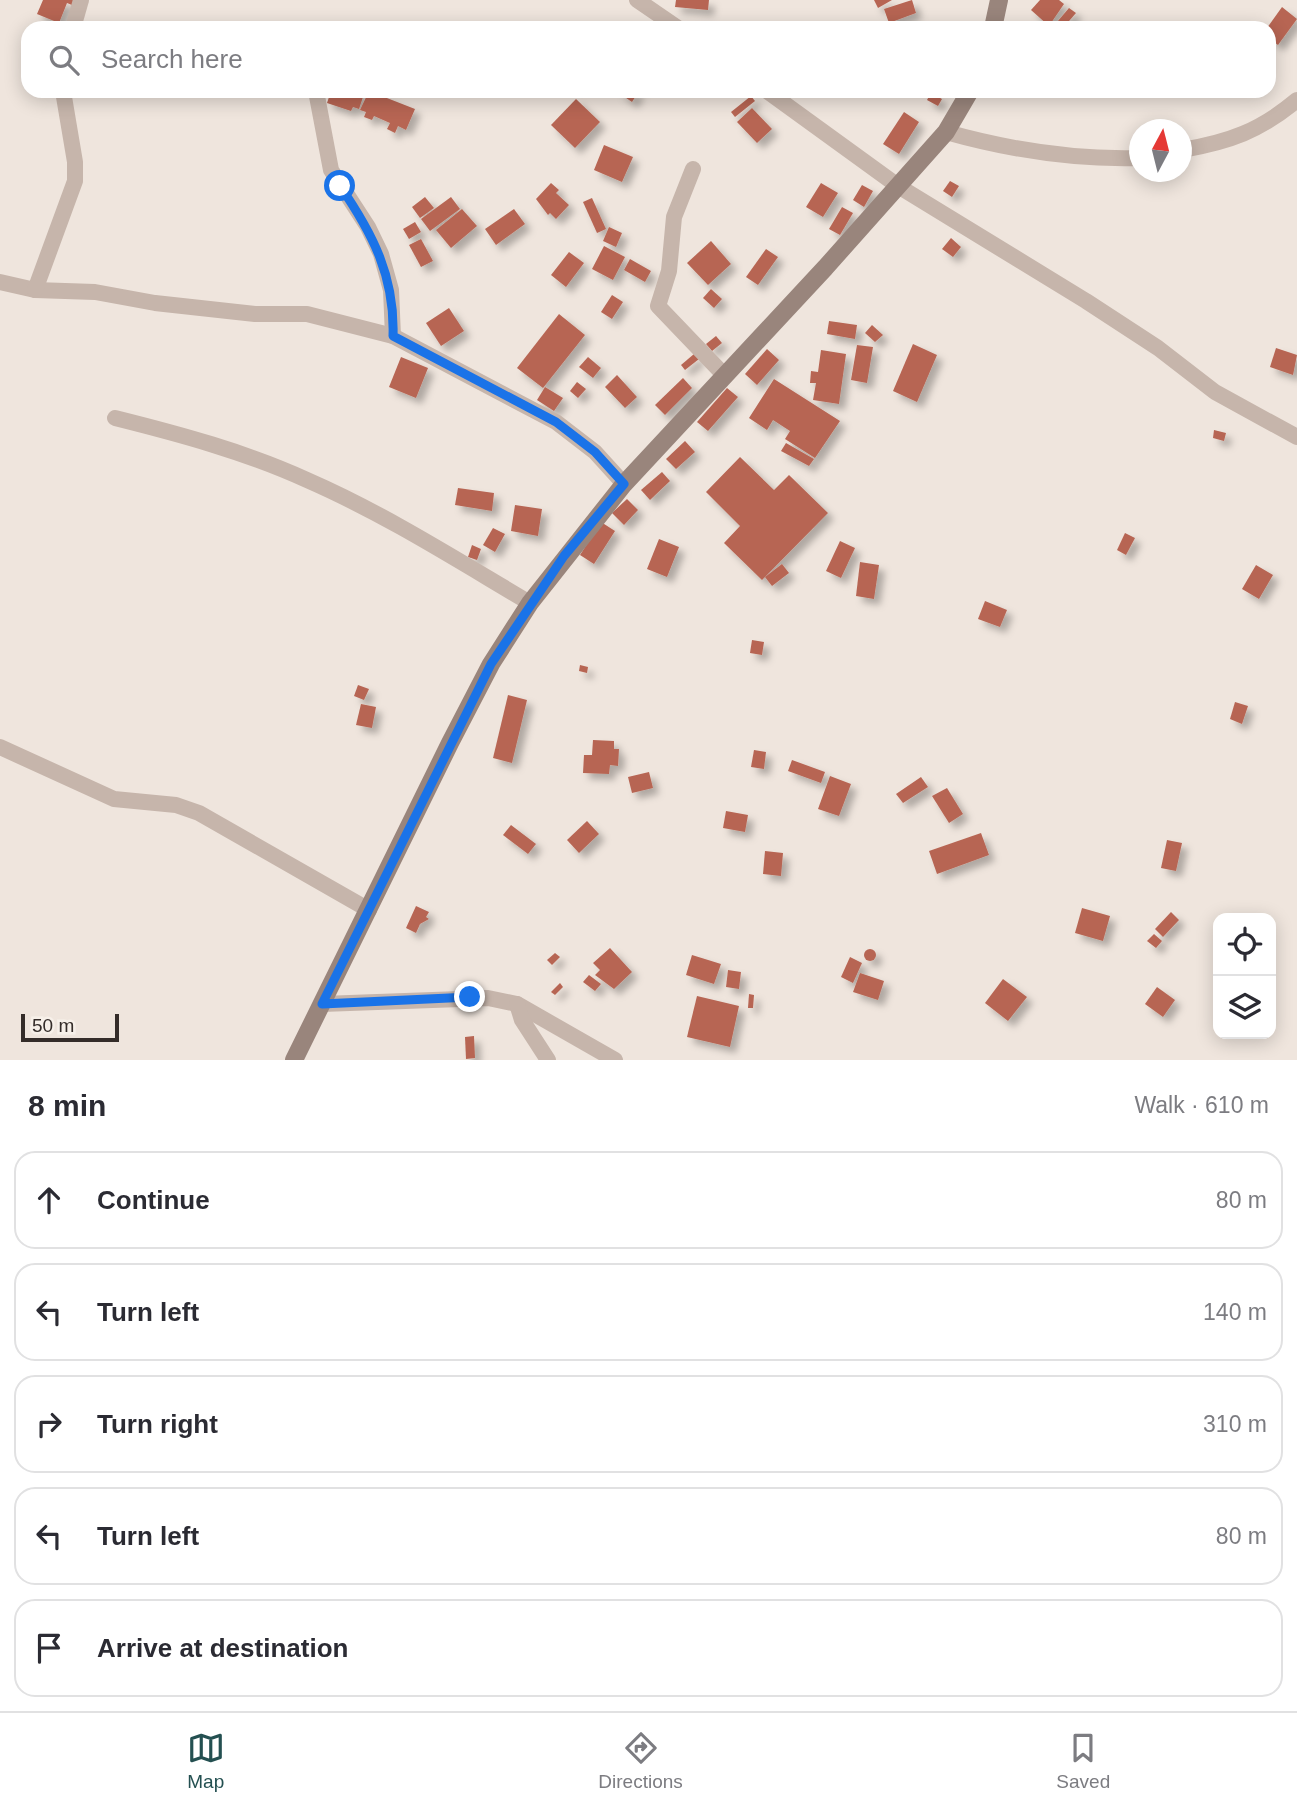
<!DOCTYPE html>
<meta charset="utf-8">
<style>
body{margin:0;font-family:Arial,sans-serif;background:#f7f7f7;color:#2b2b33}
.controls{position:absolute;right:21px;bottom:21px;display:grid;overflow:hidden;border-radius:14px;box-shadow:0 4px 18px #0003}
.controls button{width:63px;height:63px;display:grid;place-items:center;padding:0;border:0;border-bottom:2px solid #e1e1e2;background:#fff;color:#2b2b33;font:35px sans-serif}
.compass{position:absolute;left:1129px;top:119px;width:63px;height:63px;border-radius:50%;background:#fff;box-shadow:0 4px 18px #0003;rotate:7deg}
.scale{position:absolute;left:21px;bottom:18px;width:98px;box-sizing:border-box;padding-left:7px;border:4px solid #342c29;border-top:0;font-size:19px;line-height:24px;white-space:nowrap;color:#342c29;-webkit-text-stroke:5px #f7f0e9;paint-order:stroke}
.stop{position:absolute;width:21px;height:21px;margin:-16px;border:5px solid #1a73e8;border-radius:50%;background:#fff}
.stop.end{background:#1a73e8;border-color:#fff;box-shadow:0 2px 7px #0008}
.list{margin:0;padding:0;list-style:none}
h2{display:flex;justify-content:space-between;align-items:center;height:91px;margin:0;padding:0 28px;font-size:30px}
h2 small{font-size:23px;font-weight:400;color:#7c7c81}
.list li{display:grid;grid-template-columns:46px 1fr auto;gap:21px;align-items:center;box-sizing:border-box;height:98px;margin:0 14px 14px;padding:0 14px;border:2px solid #e1e1e2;border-radius:21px}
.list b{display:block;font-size:26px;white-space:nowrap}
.list em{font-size:23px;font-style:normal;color:#7c7c81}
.icon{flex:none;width:38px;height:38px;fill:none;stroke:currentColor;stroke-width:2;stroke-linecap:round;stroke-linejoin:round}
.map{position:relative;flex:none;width:1297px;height:1060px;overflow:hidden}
.search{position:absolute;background:#fff;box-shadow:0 4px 18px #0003;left:21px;right:21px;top:21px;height:77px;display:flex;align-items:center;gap:18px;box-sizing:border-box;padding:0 24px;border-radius:21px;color:#7c7c81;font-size:26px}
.sheet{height:651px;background:#fff}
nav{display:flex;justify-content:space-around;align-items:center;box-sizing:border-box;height:98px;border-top:2px solid #e1e1e2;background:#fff;font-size:19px;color:#7c7c81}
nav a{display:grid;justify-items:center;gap:4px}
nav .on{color:#245051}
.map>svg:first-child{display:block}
</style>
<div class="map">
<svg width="1297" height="1060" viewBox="0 0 1297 1060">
<defs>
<filter id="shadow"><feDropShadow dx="6" dy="6" stdDeviation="3.5" flood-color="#0004"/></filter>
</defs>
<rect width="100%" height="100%" fill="#efe5dd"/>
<g fill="#b76553" filter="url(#shadow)">
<polygon points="43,0 74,0 72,5 67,3 59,23 37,14"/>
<polygon points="676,0 709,0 708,10 675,7"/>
<polygon points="874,0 892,0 878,8"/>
<polygon points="912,0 916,13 889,23 884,9"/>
<polygon points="1040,0 1059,0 1064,4 1049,26 1031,10"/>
<polygon points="1282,7 1297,19 1278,45 1269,38 1267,28"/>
<polygon points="1069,8 1076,13 1063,28 1052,28"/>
<polygon points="331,91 365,91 359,109 353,107 351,111 327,103"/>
<polygon points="369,91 415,109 406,130 398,126 395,133 387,129 390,123 374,116 372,120 364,117 366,112 360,110"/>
<polygon points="616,91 639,91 632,102"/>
<polygon points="931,93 942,99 938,106 927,100"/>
<polygon points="751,96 755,101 735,117 731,112"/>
<polygon points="576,99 600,122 575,148 551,125"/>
<polygon points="752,108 772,129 757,143 737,122"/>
<polygon points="904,112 919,122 899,154 883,144"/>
<polygon points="604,145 633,157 622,182 594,170"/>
<polygon points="950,181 959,186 952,197 943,191"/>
<polygon points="551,183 559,190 556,193 569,205 556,219 550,213 548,215 536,199"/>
<polygon points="821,183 838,193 823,217 806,207"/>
<polygon points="862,185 873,191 864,207 853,200"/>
<polygon points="425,197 434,208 420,218 412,207"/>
<polygon points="451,197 460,209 430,231 421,219"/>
<polygon points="592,198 606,229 597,233 583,202"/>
<polygon points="842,207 853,213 840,235 829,229"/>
<polygon points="462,209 477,226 451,248 436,230"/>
<polygon points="514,209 525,224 496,245 485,229"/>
<polygon points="415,222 421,232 409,239 403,229"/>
<polygon points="609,227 622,233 616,247 603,241"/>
<polygon points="951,238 961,247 953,257 942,249"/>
<polygon points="421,239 433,261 421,267 409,245"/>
<polygon points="711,241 731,264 708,285 687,263"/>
<polygon points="604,246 625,257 613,280 592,269"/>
<polygon points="766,249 778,257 758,285 746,277"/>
<polygon points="569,252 584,263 566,287 551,275"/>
<polygon points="630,259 651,271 645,282 624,270"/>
<polygon points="711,289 722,299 714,308 703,298"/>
<polygon points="612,295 623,302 612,319 601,312"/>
<polygon points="449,308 464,331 441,346 426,323"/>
<polygon points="559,314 585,335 543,388 517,368"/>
<polygon points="829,321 857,325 855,339 827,334"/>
<polygon points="872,325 883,335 875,342 865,333"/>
<polygon points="716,336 722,343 712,351 706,344"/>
<polygon points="913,344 937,355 917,402 893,391"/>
<polygon points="857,345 873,347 867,383 851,380"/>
<polygon points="1276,348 1297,355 1293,375 1270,367"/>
<polygon points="767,349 779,360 757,385 745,374"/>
<polygon points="821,350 846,354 839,404 813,400 816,383 810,383 811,371 818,372"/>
<polygon points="694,354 699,359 685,370 681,365"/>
<polygon points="401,357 428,368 416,398 389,387"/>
<polygon points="588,357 601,368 593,378 579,367"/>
<polygon points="617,375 637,397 625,408 605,387"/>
<polygon points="683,378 692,388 665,415 655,405"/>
<polygon points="774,379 840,421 815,458 785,439 790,431 773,420 767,430 749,418"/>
<polygon points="577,382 586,389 578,398 570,391"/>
<polygon points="545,387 563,398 554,411 537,400"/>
<polygon points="727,388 738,397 708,431 697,422"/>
<polygon points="1214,430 1226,433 1224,441 1213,438"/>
<polygon points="685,441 695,452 676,469 666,459"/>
<polygon points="786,443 814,459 809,466 781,451"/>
<polygon points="740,457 774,490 789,475 828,513 762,580 724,543 740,526 706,492"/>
<polygon points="662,472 670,481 650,500 641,490"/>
<polygon points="458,488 494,493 492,511 455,505"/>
<polygon points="627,499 638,510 624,525 612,513"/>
<polygon points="515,505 542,509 538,536 511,531"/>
<polygon points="601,522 615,531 594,564 580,555"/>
<polygon points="493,528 505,534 495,552 483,545"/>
<polygon points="1125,533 1135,538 1126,555 1117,550"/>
<polygon points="659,539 679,547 667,577 647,569"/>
<polygon points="840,541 855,548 841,578 826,571"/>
<polygon points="472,545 481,549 477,560 468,557"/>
<polygon points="860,562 879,565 874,599 856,596"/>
<polygon points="782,564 789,573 772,586 765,577"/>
<polygon points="1256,565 1273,575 1259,599 1242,589"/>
<polygon points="985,601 1007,610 1000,627 978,619"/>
<polygon points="752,640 764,642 762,655 750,653"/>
<polygon points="580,665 588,667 587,673 579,671"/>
<polygon points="358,685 369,689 364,700 354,696"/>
<polygon points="508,695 527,700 512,763 493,758"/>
<polygon points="1235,702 1248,706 1242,724 1230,719"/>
<polygon points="361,704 376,707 372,728 356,725"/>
<polygon points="593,740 614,741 614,749 619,749 618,766 610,765 609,774 583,773 584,755 592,755"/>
<polygon points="754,750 766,752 764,769 751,767"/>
<polygon points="792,760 825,772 821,783 788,771"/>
<polygon points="649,772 653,788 632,793 628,777"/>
<polygon points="830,776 851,784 839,816 818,809"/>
<polygon points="921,777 928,787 903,803 896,794"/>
<polygon points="947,788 963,814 949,823 932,796"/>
<polygon points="726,811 748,815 745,832 723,828"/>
<polygon points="587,821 599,834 579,853 567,840"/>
<polygon points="511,825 536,844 528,854 503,835"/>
<polygon points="981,833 989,855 937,874 929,851"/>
<polygon points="1167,840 1182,843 1176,871 1161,868"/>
<polygon points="765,851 783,853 781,876 763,874"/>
<polygon points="416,906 429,912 426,917 429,919 420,924 416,933 406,928"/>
<polygon points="1082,908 1110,916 1103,941 1075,933"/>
<polygon points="1171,912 1179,920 1163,937 1155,929"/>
<polygon points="1154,934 1162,941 1156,948 1147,941"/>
<polygon points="610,948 632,972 614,989 595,975 600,970 593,963"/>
<circle cx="870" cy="955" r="6"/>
<polygon points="555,953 560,957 552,965 547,960"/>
<polygon points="692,955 721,964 714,984 686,975"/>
<polygon points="850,957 862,963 853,983 841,977"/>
<polygon points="728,970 741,972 739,989 726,987"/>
<polygon points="860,973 884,981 878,1000 853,992"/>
<polygon points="589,975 601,984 595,991 583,982"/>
<polygon points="1003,979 1027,997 1008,1021 985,1003"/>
<polygon points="560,983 563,987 555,995 551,992"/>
<polygon points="1157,987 1175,1000 1163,1017 1145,1004"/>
<polygon points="749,994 754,995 753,1008 748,1008"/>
<polygon points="697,996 739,1006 730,1047 687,1037"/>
<polygon points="474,1036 475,1058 466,1059 465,1037"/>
</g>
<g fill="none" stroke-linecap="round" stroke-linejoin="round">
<g stroke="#c6b5ab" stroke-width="16">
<polyline points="637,0 678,28"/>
<polyline points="73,28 81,0"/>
<polyline points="316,91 331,170 368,227 381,254 391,290 393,336"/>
<polyline points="767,91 898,186 1086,301 1158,348 1215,392 1297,437"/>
<path d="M946,132C1010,150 1072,160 1140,158"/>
<path d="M1182,150C1229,142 1260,131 1297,100"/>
<polyline points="693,169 674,217 669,271 658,306 725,376"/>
<polyline points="0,282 35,290 95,292 155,303 255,314 307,314 393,336 556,422 595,452 624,484"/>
<polyline points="35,290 75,181 75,162 63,91"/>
<path d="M115,418C179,434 246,452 307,480C385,514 457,560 530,603"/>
<polyline points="0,747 114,799 176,805 199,813 369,910"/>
<polyline points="322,1004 488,998 517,1004 615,1060"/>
<polyline points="517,1004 522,1020 548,1060"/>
</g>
<g stroke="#99857c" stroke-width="18">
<polyline points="993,28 999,0"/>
<polyline points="294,1060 450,743 491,664 530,603 624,484 825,268 946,132 970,91"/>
</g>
</g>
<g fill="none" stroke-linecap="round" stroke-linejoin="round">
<path stroke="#1a73e8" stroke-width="9" d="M340,186C373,234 395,277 393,336L556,422L595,452L624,484L564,556L491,664L322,1004L470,997"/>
</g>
</svg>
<div class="controls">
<button><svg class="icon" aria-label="locate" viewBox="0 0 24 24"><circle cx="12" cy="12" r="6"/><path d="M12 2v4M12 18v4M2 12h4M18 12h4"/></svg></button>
<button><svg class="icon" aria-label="layers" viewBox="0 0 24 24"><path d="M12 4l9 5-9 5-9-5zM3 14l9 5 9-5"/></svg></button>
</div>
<svg class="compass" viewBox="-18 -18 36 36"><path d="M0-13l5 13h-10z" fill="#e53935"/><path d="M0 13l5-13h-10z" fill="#7c7c81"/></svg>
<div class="scale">50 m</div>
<div class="stop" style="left:340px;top:186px"></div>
<div class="stop end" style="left:470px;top:997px"></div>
<div class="search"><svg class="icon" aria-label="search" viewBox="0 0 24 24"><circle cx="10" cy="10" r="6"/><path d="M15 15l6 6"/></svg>Search here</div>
</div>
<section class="sheet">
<h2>8 min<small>Walk · 610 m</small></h2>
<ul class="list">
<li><svg class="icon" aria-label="ahead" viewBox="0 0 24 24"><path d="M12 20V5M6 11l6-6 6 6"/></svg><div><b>Continue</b></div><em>80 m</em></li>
<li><svg class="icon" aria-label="left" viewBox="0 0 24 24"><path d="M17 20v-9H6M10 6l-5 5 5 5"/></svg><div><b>Turn left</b></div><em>140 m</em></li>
<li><svg class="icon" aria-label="right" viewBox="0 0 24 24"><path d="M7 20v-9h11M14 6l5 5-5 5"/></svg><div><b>Turn right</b></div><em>310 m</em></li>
<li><svg class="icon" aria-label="left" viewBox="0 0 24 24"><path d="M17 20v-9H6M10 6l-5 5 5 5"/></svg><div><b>Turn left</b></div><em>80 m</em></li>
<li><svg class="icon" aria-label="arrive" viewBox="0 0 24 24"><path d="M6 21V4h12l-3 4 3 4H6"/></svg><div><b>Arrive at destination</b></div></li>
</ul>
</section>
<nav>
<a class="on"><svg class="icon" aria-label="map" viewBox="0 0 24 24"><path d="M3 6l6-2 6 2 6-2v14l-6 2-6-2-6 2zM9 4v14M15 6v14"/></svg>Map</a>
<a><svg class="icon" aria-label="directions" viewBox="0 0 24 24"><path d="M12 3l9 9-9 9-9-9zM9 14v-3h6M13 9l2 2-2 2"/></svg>Directions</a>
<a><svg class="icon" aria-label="saved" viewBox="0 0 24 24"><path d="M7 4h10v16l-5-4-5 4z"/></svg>Saved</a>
</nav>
